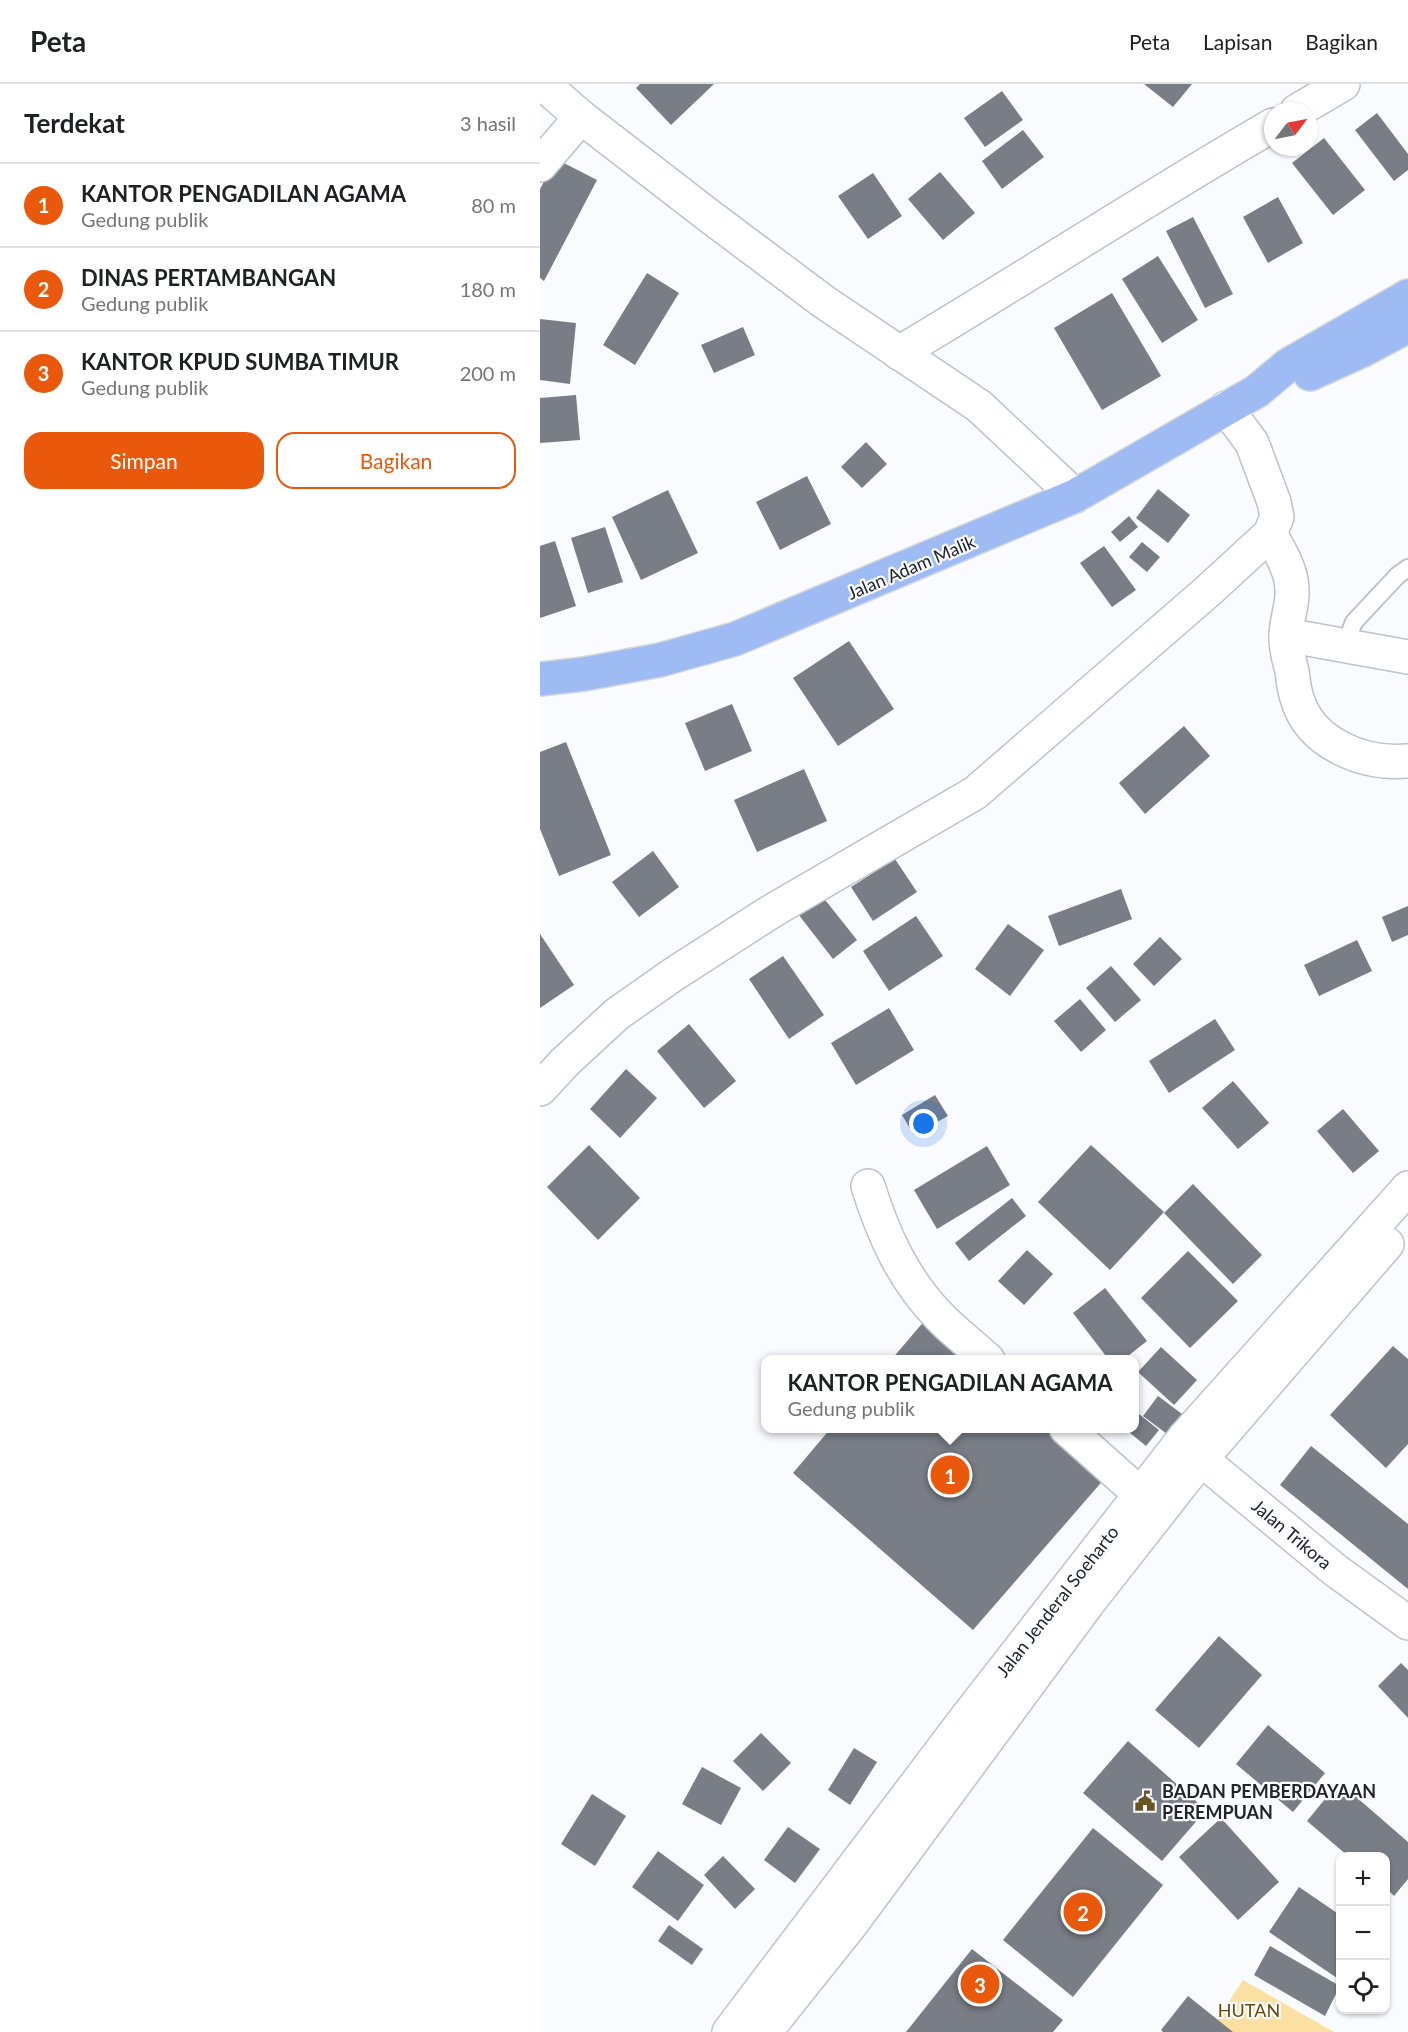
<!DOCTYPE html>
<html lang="id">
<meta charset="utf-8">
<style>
body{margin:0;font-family:Lato,sans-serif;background:#f2f2f2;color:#202124}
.controls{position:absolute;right:18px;bottom:18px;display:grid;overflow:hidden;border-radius:12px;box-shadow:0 2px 4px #0004}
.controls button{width:54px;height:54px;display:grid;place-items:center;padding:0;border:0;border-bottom:2px solid #e0e0e0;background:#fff;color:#202124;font:30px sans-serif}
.compass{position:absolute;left:724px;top:18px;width:54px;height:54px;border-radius:50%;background:#fff;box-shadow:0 2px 4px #0004;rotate:58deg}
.you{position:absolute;left:384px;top:1040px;width:21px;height:21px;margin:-15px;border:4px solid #fff;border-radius:50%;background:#1a73e8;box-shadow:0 0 0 9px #1a73e833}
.badge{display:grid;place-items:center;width:39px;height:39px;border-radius:50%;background:#ea580c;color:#fff;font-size:20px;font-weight:700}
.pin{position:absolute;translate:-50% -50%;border:3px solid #fff;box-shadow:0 2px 6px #0006}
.popup{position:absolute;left:221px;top:1271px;width:378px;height:78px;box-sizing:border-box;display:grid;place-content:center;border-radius:12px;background:#fff;filter:drop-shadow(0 2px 4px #0005);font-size:20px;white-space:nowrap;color:#757577}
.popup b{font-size:22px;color:#202124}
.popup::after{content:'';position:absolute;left:50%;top:100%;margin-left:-12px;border:12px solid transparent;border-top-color:#fff}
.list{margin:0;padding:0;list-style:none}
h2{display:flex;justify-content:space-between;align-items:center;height:78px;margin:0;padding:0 24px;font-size:26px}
h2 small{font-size:20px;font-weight:400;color:#757577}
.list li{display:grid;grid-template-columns:39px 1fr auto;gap:18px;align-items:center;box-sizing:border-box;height:84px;padding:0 24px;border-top:2px solid #e0e0e0}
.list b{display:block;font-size:22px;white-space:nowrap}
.list p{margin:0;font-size:20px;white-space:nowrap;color:#757577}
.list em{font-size:20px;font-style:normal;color:#757577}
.actions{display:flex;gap:12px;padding:18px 24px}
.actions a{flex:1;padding:14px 0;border:2px solid #ea580c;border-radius:18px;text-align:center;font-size:21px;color:#ea580c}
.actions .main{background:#ea580c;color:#fff}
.icon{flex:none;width:33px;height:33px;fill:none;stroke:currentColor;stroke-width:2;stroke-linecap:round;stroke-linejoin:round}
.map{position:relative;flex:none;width:868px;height:1948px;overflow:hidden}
header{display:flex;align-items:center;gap:36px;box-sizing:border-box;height:84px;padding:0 30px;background:#fff;border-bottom:2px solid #e0e0e0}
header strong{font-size:28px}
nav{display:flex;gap:33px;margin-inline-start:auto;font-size:21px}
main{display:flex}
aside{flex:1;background:#fff}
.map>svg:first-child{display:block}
</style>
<header>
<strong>Peta</strong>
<nav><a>Peta</a><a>Lapisan</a><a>Bagikan</a></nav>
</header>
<main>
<aside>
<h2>Terdekat<small>3 hasil</small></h2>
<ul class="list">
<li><span class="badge">1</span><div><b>KANTOR PENGADILAN AGAMA</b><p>Gedung publik</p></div><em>80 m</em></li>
<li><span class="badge">2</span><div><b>DINAS PERTAMBANGAN</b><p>Gedung publik</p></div><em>180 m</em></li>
<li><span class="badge">3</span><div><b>KANTOR KPUD SUMBA TIMUR</b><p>Gedung publik</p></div><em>200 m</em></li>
</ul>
<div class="actions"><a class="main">Simpan</a><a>Bagikan</a></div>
</aside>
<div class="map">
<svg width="868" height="1948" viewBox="0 0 868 1948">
<rect width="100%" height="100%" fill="#fafbfe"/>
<polygon fill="#fce0a2" points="703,1896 794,1948 681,1948 676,1937"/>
<g fill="#787d86">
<polygon points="100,0 174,0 131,41 96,4"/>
<polygon points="604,0 652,0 633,23"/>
<polygon points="462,7 483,36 445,63 424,34"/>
<polygon points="837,29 868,70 868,86 854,97 815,46"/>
<polygon points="483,46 504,73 462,105 442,77"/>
<polygon points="784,54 825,106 793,131 752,79"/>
<polygon points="16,75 57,96 4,197 0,194 0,105"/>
<polygon points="400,88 435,129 403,156 368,115"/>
<polygon points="333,89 362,132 328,155 298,112"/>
<polygon points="738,113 763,159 728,179 703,133"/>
<polygon points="653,133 693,210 665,224 626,147"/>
<polygon points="618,172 658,236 622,259 582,195"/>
<polygon points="107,189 139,209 95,281 63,261"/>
<polygon points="572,209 621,292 562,326 514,244"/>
<polygon points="0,235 36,239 30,300 0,296"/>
<polygon points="203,243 215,271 174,289 161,261"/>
<polygon points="36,311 40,356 0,359 0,314"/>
<polygon points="326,358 347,380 322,404 301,383"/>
<polygon points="267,392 291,440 240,466 216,418"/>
<polygon points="618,405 650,431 628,459 596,434"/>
<polygon points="128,406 158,469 101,496 72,433"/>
<polygon points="589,432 598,443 580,458 571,448"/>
<polygon points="65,443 83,498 48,509 31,454"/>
<polygon points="15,457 36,522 0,534 0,462"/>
<polygon points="602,458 620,473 607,488 589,473"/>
<polygon points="564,462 596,506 572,523 540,479"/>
<polygon points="309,557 354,625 298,662 253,594"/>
<polygon points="192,620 212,667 165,687 145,639"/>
<polygon points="644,642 670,672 605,730 579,699"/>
<polygon points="26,658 71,771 19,792 0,745 0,668"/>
<polygon points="264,685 287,737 217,768 194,716"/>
<polygon points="113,767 139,803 99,833 72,798"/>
<polygon points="355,775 377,808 333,837 311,803"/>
<polygon points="581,805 592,835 519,862 508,832"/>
<polygon points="278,807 317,856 293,875 255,826"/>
<polygon points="868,822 868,851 852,858 842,833"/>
<polygon points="376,832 403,872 349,907 323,867"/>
<polygon points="468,840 504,866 470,912 435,885"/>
<polygon points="0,850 34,901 0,924"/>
<polygon points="620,853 642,875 614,902 593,880"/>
<polygon points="817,856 832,887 779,912 764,881"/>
<polygon points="243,872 284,931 249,955 209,895"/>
<polygon points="571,882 601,916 575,938 546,904"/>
<polygon points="540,915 566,946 541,968 514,937"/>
<polygon points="349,924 374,966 316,1001 291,959"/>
<polygon points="675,935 695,966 629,1009 609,977"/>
<polygon points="149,940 196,997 164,1024 117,967"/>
<polygon points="86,985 117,1014 80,1054 50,1025"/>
<polygon points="693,997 729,1039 698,1065 662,1024"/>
<polygon points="395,1011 408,1032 374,1051 362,1031"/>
<polygon points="803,1025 839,1067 813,1089 777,1047"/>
<polygon points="49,1061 100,1114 58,1156 7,1103"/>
<polygon points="551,1061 624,1128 570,1186 498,1118"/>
<polygon points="447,1062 470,1101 397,1145 374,1106"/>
<polygon points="653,1100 722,1171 693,1200 624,1129"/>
<polygon points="472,1114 486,1132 429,1177 415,1159"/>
<polygon points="487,1166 513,1190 484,1221 458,1197"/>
<polygon points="648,1167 698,1217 650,1264 601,1214"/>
<polygon points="565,1204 607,1257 583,1276 569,1276 533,1229"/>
<polygon points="386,1235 432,1276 351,1276"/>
<polygon points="853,1262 868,1275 868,1360 846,1384 790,1331"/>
<polygon points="621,1263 657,1296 634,1321 598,1288"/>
<polygon points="618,1312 642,1330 627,1350 603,1332"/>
<polygon points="594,1326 619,1346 606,1362 584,1344 594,1344"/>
<polygon points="291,1344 511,1344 566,1393 433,1546 253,1389"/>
<polygon points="771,1362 868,1440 868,1505 740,1401"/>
<polygon points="679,1552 722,1591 659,1664 615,1626"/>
<polygon points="861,1579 868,1586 868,1634 838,1602"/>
<polygon points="728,1641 785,1689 753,1728 696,1680"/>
<polygon points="221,1649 251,1679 223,1707 193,1677"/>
<polygon points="588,1657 666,1726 622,1777 543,1709"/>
<polygon points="314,1664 337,1678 310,1721 288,1706"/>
<polygon points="162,1683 201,1704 181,1741 142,1720"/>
<polygon points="799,1698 868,1758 868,1795 854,1812 846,1804 846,1772 808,1772 767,1737"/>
<polygon points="52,1710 86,1732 55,1782 21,1760"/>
<polygon points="681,1734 739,1798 698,1836 639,1773"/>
<polygon points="248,1743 280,1765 255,1799 224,1776"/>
<polygon points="553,1744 623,1801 533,1913 463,1856"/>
<polygon points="118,1767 164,1801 138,1837 92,1803"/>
<polygon points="183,1772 215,1805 195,1825 164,1791"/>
<polygon points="759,1803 800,1831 800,1896 729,1848"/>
<polygon points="129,1841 163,1865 152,1881 118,1857"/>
<polygon points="730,1862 800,1902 785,1932 714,1891"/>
<polygon points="432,1865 523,1936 513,1948 366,1948"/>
<polygon points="648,1912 693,1948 623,1948 621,1946"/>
</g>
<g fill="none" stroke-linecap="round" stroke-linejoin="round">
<g stroke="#bcc2cc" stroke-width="20">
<polyline id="service" points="805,561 814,538 858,491 868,484"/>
</g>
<g stroke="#bcc2cc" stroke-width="36">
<g id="minor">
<polyline points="757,27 803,0"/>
<polyline points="0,81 41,33"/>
<path d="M359,269C485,194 607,114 733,41"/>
<path d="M730,450C738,464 748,480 751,496C755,518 747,530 746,551C745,562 749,576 752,587C753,596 754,605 757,614C770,660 824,681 868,677"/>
<polyline points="746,551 868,573"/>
<polyline points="0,1005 25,978 77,930 134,890 232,827 435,709 668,507 730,450 737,433 734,418 712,359 686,324"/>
<path d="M328,1102C343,1150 363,1195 399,1232C414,1248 432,1261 448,1276"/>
<polyline points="526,1344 600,1410"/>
<polyline points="645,1353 661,1375 795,1486 868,1539"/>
</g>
</g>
<g stroke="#bcc2cc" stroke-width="36">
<g id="secondary">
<polyline points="3,0 41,33 168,131 284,218 439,322 535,412"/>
<polyline points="189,1948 427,1633 645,1353 868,1104"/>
<polyline points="225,1948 312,1839 548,1519 661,1375 847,1160"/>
</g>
</g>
<g stroke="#d7d8d8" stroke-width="36">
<g id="trunk">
<polyline points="770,290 823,266 868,242"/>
<polyline points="0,595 44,590 120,576 195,555 535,412 717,307 748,281 868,212"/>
</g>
</g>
<use href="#service" stroke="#fff" stroke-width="16"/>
<use href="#minor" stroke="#fff" stroke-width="33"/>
<use href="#secondary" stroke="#fff" stroke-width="33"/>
<use href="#trunk" stroke="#9ebcf3" stroke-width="33"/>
</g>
<defs>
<g id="civic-bare" transform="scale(1.62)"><path d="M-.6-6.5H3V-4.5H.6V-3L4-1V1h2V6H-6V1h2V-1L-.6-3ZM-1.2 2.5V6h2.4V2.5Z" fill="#695524" stroke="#fafbfe" stroke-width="2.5" paint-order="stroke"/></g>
</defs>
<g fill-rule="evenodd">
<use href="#civic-bare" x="605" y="1717"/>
</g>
<g text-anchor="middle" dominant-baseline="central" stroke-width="4.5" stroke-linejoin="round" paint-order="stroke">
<g font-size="18" fill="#222427" stroke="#fafbfe">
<text transform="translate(371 483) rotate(-23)">Jalan Adam Malik</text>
<text transform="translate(752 1450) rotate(40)">Jalan Trikora</text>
<text transform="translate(517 1517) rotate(-52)">Jalan Jenderal Soeharto</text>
</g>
<g font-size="18" font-weight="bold" fill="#222427" stroke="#fafbfe" text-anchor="start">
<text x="622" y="1707">BADAN PEMBERDAYAAN<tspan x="622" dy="21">PEREMPUAN</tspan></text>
</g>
<g font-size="18" fill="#634b0b" stroke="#fafbfe">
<text x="709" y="1926">HUTAN</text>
</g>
</g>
</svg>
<div class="controls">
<button>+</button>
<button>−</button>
<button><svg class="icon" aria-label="locate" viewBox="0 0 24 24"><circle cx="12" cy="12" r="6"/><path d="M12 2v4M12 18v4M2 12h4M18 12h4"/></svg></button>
</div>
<svg class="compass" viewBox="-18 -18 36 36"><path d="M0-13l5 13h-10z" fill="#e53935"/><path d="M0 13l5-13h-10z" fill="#757577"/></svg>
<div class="you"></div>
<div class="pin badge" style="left:410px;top:1391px">1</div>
<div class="popup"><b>KANTOR PENGADILAN AGAMA</b>Gedung publik</div>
<div class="pin badge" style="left:543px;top:1828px">2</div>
<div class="pin badge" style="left:440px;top:1900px">3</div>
</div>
</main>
